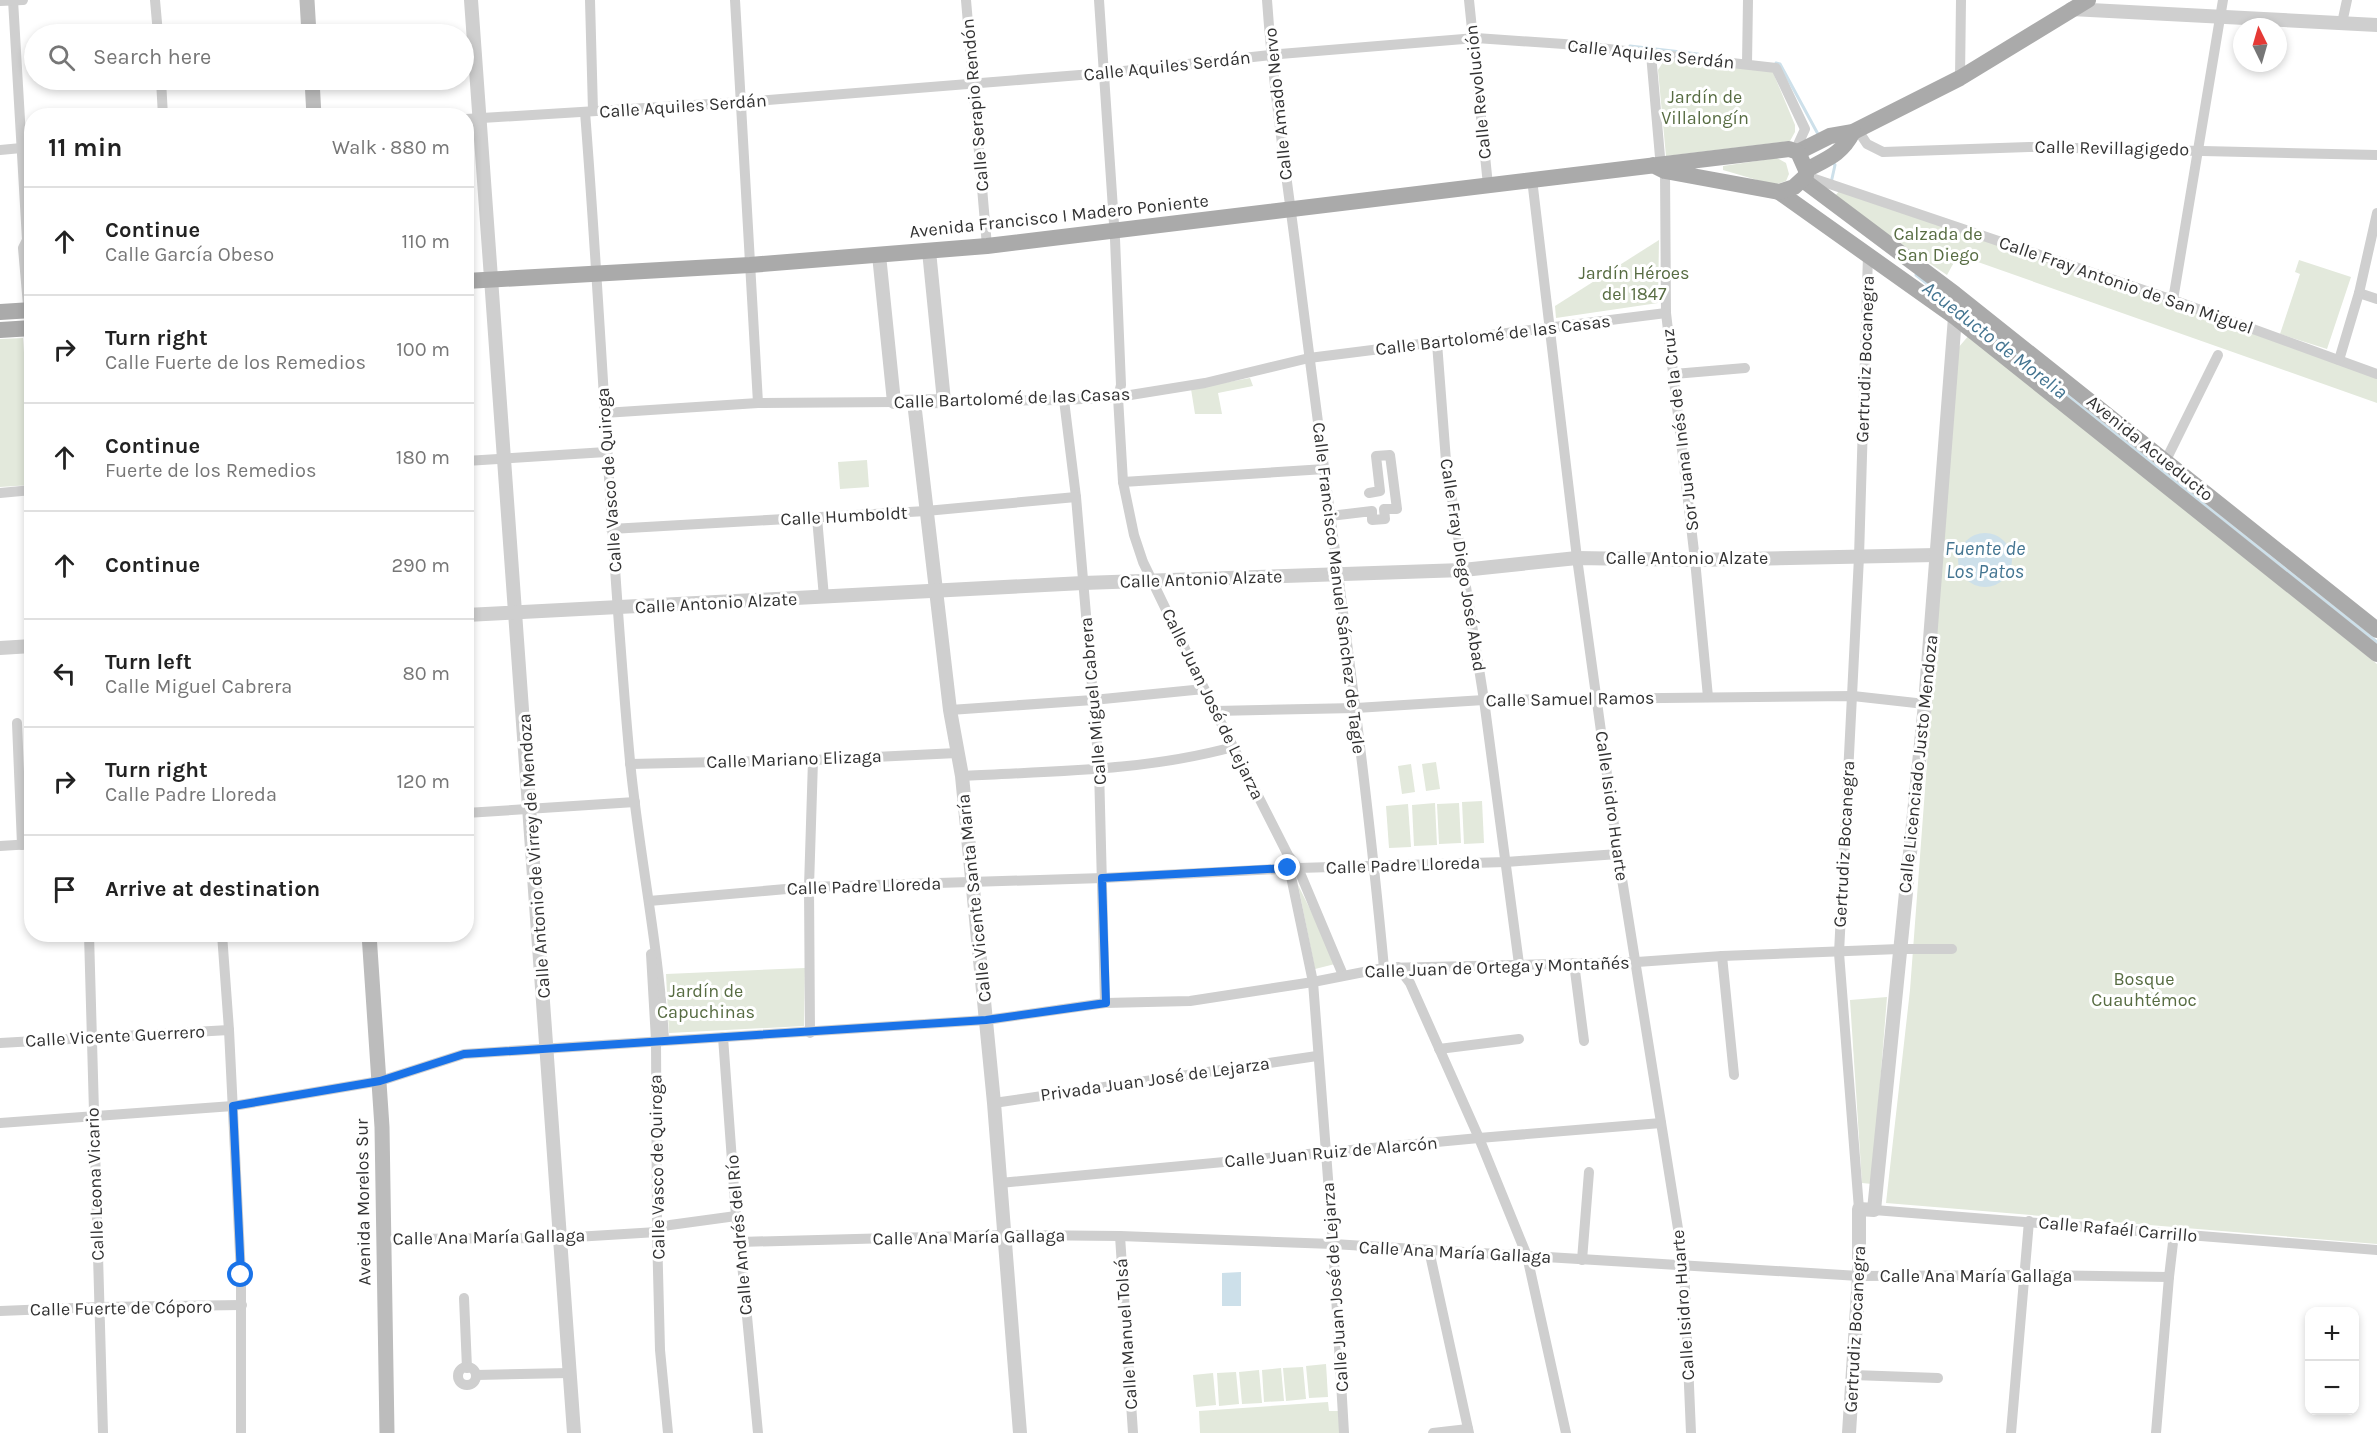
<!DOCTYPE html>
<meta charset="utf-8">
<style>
body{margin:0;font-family:Karla,sans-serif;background:#f6f6f6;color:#222}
.controls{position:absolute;right:18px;bottom:18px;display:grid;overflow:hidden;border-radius:12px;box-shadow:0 3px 9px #0003}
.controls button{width:54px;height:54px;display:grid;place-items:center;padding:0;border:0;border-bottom:2px solid #e0e0e0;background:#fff;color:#222;font:30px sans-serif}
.compass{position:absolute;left:2233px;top:18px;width:54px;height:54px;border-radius:50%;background:#fff;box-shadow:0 3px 9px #0003;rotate:355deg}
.stop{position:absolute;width:18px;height:18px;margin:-14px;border:4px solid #1a73e8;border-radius:50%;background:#fff}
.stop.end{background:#1a73e8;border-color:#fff;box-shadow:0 2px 6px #0008}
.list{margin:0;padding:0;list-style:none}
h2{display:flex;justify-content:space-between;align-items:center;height:78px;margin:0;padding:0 24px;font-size:26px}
h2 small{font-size:20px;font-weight:400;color:#767676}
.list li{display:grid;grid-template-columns:39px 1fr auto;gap:18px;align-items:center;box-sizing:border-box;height:108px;padding:0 24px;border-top:2px solid #e0e0e0}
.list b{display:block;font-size:22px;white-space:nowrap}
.list p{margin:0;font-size:20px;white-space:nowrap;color:#767676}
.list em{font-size:20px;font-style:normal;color:#767676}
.icon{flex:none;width:33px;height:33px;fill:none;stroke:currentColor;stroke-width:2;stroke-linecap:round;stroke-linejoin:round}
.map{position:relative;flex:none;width:2377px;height:1433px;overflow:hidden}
.search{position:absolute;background:#fff;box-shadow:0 3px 9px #0003;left:24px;top:24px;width:450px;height:66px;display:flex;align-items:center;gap:15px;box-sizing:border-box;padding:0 21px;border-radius:33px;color:#767676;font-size:22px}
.panel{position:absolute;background:#fff;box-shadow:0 3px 9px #0003;left:24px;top:108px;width:450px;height:834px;border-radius:24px}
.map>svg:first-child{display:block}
</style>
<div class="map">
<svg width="2377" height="1433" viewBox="0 0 2377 1433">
<rect width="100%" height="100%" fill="#fff"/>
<g fill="#e3e9dc">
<polygon points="1665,59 1772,70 1795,125 1795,132 1790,141 1666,156 1658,70"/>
<polygon points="1777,158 1786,163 1789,174 1786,181 1774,185 1723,170 1723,166"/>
<polygon points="1839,191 2377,372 2377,403 1958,255 1947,275 1837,201 1835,196"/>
<polygon points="1659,240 1658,303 1556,318 1555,306"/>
<polygon points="2299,260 2351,277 2327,349 2280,334 2300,274 2295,272"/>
<polygon points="1970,334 2377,664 2377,1244 1886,1203 1910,990 1958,348"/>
<polygon points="23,338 31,454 31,485 0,487 0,339"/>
<polygon points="1250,378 1253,386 1218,393 1222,414 1195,414 1191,389"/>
<polygon points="867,460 869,487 840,489 838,462"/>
<polygon points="1436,762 1440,789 1426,791 1422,764"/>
<polygon points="1411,764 1415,792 1402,794 1398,766"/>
<polygon points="1482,801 1484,843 1464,844 1462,802"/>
<polygon points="1435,803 1437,845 1414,846 1412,805"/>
<polygon points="1459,803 1461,843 1439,844 1437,804"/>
<polygon points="1408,804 1411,847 1389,848 1386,806"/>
<polygon points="1298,885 1336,961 1335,964 1315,969"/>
<polygon points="805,968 804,1026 669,1033 666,974"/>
<polygon points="1887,997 1872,1184 1862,1183 1850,1000"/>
<polygon points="1326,1364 1328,1397 1309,1398 1306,1366"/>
<polygon points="1303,1367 1306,1399 1286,1401 1283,1368"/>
<polygon points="1281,1368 1284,1401 1264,1402 1262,1370"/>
<polygon points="1259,1370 1262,1403 1242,1404 1239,1372"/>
<polygon points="1236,1372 1239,1404 1219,1406 1217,1373"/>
<polygon points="1213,1373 1216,1405 1196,1407 1193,1375"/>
<polygon points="1328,1402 1329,1411 1338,1411 1340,1433 1200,1433 1199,1411"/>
</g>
<g fill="#cde0ea">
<circle cx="1985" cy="560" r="27"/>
<polygon points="1241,1272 1241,1306 1222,1306 1222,1273"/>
</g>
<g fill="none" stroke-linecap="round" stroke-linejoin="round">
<g stroke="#cde0ea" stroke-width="3">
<polyline points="1630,46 1698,54"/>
<polyline points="1776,63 1780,64 1819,136"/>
<polyline points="1831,183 1835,165 1832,161"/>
<polyline points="1916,275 2377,642"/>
</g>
<g stroke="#cfcfcf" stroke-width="10">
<polyline points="13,0 27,240 23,248 30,328"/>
<polyline points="155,0 158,34"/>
<polyline points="590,0 593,111"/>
<polyline points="735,0 758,403"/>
<polyline points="966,0 987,246"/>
<polyline points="1099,0 1115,239 1121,385 1118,397 1123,482 1134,535 1143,562 1215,711 1288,855 1298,868 1343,975"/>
<path d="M1267,0C1273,86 1286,172 1297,258C1326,495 1362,730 1384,968"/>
<polyline points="1469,0 1488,185"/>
<polyline points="0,1 23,0"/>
<polyline points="2342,23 2347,0"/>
<polyline points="1651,54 1660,157 1665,171 1666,313 1695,560 1708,697"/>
<polyline points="1747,64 1748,0"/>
<polyline points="1960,78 1961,0"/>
<polyline points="161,80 163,116"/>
<path d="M585,112C602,328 610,545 630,761C639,855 659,946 664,1040"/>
<polyline points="466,119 742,102 1105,73 1280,54 1476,38 1564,44 1776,68 1805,129 1795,151"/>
<polyline points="1857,129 1867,144 1883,152 2029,147 2377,155"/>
<polyline points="0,150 32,147"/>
<polyline points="1806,176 2173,300 2377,374"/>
<polyline points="1532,179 1577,558 1618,854 1684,1266 1691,1433"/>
<polyline points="2359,293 2377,299"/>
<polyline points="2173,300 2223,0"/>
<polyline points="1437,343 1446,461 1484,700 1519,964"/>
<polyline points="2339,360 2359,293 2377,213"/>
<polyline points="1674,374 1745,368"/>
<polyline points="1064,400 1076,497 1099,768 1105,1003"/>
<polyline points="944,401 1064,400 1118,397 1205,383 1309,358 1666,313"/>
<polyline points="604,413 758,403 894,402"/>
<polyline points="466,461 606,452"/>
<polyline points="2165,462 2218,355"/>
<polyline points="1123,482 1325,469"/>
<polyline points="0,493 32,490"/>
<polyline points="1330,516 1372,511 1372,520 1385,519 1384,509 1397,509 1390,455 1376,456 1380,491 1369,493"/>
<polyline points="817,518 824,597"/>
<polyline points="611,529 926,511 1076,497"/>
<polyline points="950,710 1093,700 1204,689"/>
<polyline points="1215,711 1356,708 1484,700 1853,696 1925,704"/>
<polyline points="17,723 22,845"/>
<polyline points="630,764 813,760 957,753"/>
<path d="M962,776C1053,771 1145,771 1233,747"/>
<polyline points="466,813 635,802"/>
<polyline points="0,846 32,844"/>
<polyline points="1288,862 1313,982 1333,1244 1344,1433"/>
<polyline points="649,901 809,887 1103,878 1298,868 1506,862 1618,854"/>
<polyline points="89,934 103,1433"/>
<polyline points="222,934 229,1030 241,1275 241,1433"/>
<polyline points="651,954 656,1040 657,1232 660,1350 668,1433"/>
<polyline points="1722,956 1734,1075"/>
<polyline points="1574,963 1584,1041"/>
<polyline points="1398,967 1410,983 1479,1138 1527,1256 1566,1433"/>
<polyline points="810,1033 809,887 813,760"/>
<polyline points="723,1037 736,1216 740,1242 758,1433"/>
<polyline points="0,1043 229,1030"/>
<polyline points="1439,1049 1519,1039"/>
<polyline points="994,1103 1317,1056"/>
<polyline points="0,1123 233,1106 380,1081 464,1054 986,1020 1105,1003 1190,1001 1313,982 1384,968 1637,962 1722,956 1899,949 1952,949"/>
<polyline points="1000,1183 1479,1138 1661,1123"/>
<polyline points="1859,1209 1839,953 1859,557 1868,255"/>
<polyline points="1874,1210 2377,1250"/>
<polyline points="1120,1236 1133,1433"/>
<polyline points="383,1239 559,1238 657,1232 662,1227 670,1225 736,1216"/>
<polyline points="740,1242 1005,1235 1120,1236 1333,1244 1859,1276 2025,1275 2169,1277"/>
<polyline points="1429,1250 1469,1433"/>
<polyline points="1582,1260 1589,1172"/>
<polyline points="464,1298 467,1368"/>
<polyline points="0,1311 100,1307 242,1305"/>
<circle cx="467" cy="1376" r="9"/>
<polyline points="476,1375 570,1373"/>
<polyline points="1853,1375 1938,1378"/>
<polyline points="1433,1433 1468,1429"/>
<polyline points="2011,1433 2029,1221"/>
<polyline points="2156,1433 2169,1277 2174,1234"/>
</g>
<g stroke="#cfcfcf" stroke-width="14">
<polyline points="471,0 574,1433"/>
<polyline points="2071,9 2377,25"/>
<polyline points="879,255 894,402 944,401 929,251"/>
<polyline points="914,402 950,710 962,776 994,1103 1020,1433"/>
<polyline points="466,615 1083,583 1463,570 1577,558 1695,560 1936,555"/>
<polyline points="0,648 32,646"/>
<polyline points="1849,1433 1859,1276 1859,1209 1874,1210 1925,704 1955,317"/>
</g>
<g stroke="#bcbcbc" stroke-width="15">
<polyline points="307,0 309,34"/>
<polyline points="312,80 314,116"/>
<polyline points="369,934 382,1127 387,1433"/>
</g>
<g stroke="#aaa" stroke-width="16">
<polyline points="1798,152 1830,136 1853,132 1960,78 2088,0"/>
<path d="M1806,170C1827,159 1842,154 1853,132"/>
<polyline points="1803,180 1955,294 2377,630"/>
<polyline points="1779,192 1955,317 2377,654"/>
<polyline points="466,281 750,265 987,246 1789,149 1798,152 1806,170 1806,176 1794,187 1779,192 1665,171 1653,165"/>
<polyline points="0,312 32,310"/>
<polyline points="0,330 32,328"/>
</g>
</g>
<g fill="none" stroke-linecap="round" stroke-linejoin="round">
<polyline stroke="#1a73e8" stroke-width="8" points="241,1275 233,1106 380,1081 464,1054 986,1020 1106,1003 1102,878 1288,868"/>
</g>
<g text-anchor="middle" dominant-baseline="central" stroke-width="6" stroke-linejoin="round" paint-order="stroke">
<g font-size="18" fill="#323232" stroke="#fff">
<text transform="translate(1651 54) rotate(6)">Calle Aquiles Serdán</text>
<text transform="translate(1167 66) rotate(-6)">Calle Aquiles Serdán</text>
<text transform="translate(1478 92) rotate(-96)">Calle Revolución</text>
<text transform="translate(1278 104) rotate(-96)">Calle Amado Nervo</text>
<text transform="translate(975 105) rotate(-95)">Calle Serapio Rendón</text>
<text transform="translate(683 106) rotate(-4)">Calle Aquiles Serdán</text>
<text transform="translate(2112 148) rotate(1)">Calle Revillagigedo</text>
<text transform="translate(1059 216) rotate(-6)">Avenida Francisco I Madero Poniente</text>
<text transform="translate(2126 285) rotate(19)">Calle Fray Antonio de San Miguel</text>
<text transform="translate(1493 335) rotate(-7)">Calle Bartolomé de las Casas</text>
<text transform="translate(1865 359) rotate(-88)">Gertrudiz Bocanegra</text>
<text transform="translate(1012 398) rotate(-2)">Calle Bartolomé de las Casas</text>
<text transform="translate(1680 430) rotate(-97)">Sor Juana Inés de la Cruz</text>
<text transform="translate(2150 448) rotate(39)">Avenida Acueducto</text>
<text transform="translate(609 480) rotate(-94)">Calle Vasco de Quiroga</text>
<text transform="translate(844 516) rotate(-3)">Calle Humboldt</text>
<text x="1687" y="558">Calle Antonio Alzate</text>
<text transform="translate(1463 565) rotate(81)">Calle Fray Diego José Abad</text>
<text transform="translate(1201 579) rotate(-2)">Calle Antonio Alzate</text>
<text transform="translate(1339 588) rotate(83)">Calle Francisco Manuel Sánchez de Tagle</text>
<text transform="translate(716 603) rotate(-3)">Calle Antonio Alzate</text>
<text transform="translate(1570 699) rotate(-1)">Calle Samuel Ramos</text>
<text transform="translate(1093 701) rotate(-95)">Calle Miguel Cabrera</text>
<text transform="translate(1213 704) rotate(64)">Calle Juan José de Lejarza</text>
<text transform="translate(794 759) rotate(-2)">Calle Mariano Elizaga</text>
<text transform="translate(1918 764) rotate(-84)">Calle Licenciado Justo Mendoza</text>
<text transform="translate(1612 806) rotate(82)">Calle Isidro Huarte</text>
<text transform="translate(1844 844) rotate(-87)">Gertrudiz Bocanegra</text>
<text transform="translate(534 856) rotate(-94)">Calle Antonio de Virrey de Mendoza</text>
<text transform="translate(1403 865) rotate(-2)">Calle Padre Lloreda</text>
<text transform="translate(864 886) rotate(-2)">Calle Padre Lloreda</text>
<text transform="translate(974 898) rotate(-96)">Calle Vicente Santa María</text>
<text transform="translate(1497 967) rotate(-2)">Calle Juan de Ortega y Montañés</text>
<text transform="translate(115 1036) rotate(-3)">Calle Vicente Guerrero</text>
<text transform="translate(1155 1079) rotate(-8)">Privada Juan José de Lejarza</text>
<text transform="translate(1331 1152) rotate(-5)">Calle Juan Ruiz de Alarcón</text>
<text transform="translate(657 1167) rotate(-91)">Calle Vasco de Quiroga</text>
<text transform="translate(95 1184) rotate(-92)">Calle Leona Vicario</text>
<text transform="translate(363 1202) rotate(-91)">Avenida Morelos Sur</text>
<text transform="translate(2118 1229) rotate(5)">Calle Rafaél Carrillo</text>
<text transform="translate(739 1235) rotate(-95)">Calle Andrés del Río</text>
<text transform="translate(489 1237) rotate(-1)">Calle Ana María Gallaga</text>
<text transform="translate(969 1237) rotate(-1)">Calle Ana María Gallaga</text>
<text transform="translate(1455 1252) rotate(3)">Calle Ana María Gallaga</text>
<text x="1976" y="1276">Calle Ana María Gallaga</text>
<text transform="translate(1335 1287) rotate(-94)">Calle Juan José de Lejarza</text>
<text transform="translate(1683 1305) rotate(-94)">Calle Isidro Huarte</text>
<text transform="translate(121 1308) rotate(-1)">Calle Fuerte de Cóporo</text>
<text transform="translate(1855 1329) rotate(-87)">Gertrudiz Bocanegra</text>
<text transform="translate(1126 1334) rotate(-94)">Calle Manuel Tolsá</text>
</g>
<g font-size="18" fill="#576c42" stroke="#fff">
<text x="1705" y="97">Jardín de<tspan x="1705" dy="21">Villalongín</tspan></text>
<text x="1938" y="234">Calzada de<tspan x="1938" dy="21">San Diego</tspan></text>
<text x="1634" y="273">Jardín Héroes<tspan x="1634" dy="21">del 1847</tspan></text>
<text x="2144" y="979">Bosque<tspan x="2144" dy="21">Cuauhtémoc</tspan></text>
<text x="706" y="991">Jardín de<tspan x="706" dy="21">Capuchinas</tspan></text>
</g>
<g font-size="20" font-style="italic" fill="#447591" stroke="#fff">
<text transform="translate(1995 340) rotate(38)">Acueducto de Morelia</text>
<text x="1985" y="548">Fuente de<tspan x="1985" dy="23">Los Patos</tspan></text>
</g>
</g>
</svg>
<div class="controls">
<button>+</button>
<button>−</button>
</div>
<svg class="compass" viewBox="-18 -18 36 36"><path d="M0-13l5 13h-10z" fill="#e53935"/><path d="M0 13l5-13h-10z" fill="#767676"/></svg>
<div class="stop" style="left:241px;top:1275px"></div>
<div class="stop end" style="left:1288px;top:868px"></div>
<div class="search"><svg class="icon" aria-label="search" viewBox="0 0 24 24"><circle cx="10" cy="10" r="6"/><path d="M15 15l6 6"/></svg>Search here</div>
<section class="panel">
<h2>11 min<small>Walk · 880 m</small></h2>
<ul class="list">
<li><svg class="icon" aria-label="ahead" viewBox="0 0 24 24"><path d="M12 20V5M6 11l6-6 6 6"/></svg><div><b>Continue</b><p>Calle García Obeso</p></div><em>110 m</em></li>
<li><svg class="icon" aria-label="right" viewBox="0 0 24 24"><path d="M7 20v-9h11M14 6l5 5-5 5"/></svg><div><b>Turn right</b><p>Calle Fuerte de los Remedios</p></div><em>100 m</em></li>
<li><svg class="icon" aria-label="ahead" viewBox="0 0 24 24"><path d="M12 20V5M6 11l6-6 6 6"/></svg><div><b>Continue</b><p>Fuerte de los Remedios</p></div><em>180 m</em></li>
<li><svg class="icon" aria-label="ahead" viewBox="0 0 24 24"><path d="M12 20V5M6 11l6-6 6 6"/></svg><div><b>Continue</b></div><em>290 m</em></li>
<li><svg class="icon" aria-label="left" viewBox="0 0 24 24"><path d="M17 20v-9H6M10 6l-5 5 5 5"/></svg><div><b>Turn left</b><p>Calle Miguel Cabrera</p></div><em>80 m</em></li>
<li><svg class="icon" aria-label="right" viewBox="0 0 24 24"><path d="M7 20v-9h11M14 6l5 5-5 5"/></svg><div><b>Turn right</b><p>Calle Padre Lloreda</p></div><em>120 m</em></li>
<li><svg class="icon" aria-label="arrive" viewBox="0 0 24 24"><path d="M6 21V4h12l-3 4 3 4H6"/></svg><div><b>Arrive at destination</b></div></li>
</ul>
</section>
</div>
